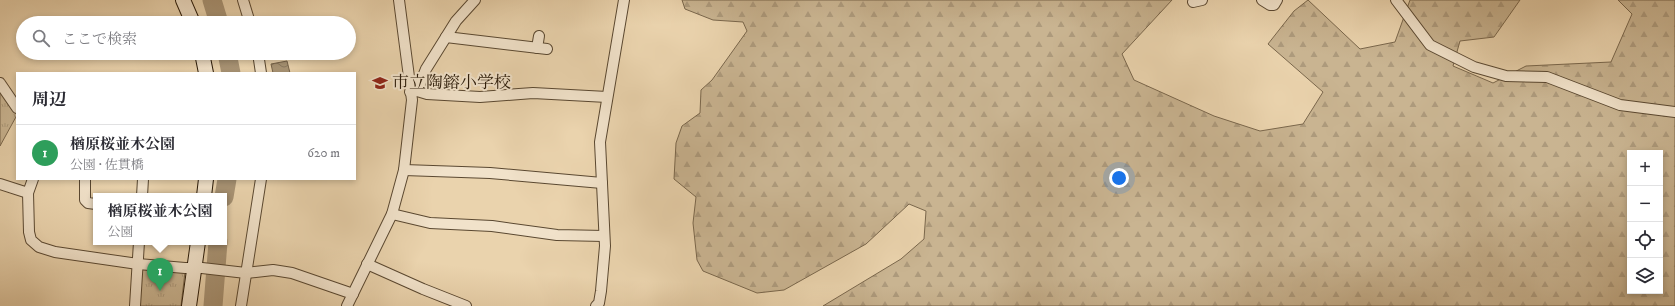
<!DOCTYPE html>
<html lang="ja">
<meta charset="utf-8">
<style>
body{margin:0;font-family:"IM FELL DW Pica","Noto Serif JP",serif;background:#f2f2f3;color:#2b2b33}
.controls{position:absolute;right:12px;bottom:12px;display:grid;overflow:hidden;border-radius:0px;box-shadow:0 2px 6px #0003}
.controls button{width:36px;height:36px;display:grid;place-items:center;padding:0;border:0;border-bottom:1px solid #e1e1e2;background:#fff;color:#2b2b33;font:20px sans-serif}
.you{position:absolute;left:1119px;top:178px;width:14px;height:14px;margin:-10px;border:3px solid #fff;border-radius:50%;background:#1a73e8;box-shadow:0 0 0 6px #1a73e833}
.badge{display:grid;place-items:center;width:26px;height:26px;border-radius:50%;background:#8f2418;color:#fff;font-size:13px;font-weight:700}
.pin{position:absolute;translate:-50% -33px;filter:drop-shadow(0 1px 2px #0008)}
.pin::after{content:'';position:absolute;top:21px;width:14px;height:12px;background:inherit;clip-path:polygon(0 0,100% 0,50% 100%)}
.popup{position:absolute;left:93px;top:193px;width:134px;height:52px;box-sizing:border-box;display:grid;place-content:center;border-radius:0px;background:#fff;filter:drop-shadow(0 1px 3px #0005);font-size:13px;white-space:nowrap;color:#7c7c81}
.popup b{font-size:15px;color:#2b2b33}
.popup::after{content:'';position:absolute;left:50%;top:100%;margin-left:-8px;border:8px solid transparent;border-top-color:#fff}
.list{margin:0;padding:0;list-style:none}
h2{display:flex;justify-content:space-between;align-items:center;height:52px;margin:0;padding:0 16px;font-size:17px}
h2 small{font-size:13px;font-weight:400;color:#7c7c81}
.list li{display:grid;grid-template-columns:26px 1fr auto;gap:12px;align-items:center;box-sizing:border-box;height:56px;padding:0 16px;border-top:1px solid #e1e1e2}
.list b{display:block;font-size:15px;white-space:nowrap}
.list p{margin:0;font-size:13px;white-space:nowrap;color:#7c7c81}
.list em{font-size:13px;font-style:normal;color:#7c7c81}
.icon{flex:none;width:22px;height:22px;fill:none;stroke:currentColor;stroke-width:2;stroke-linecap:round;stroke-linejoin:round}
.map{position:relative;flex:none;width:1675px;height:306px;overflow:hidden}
.search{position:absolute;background:#fff;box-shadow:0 2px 6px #0003;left:16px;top:16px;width:340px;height:44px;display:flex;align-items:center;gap:10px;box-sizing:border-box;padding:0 14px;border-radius:22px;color:#7c7c81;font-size:15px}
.panel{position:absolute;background:#fff;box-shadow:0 2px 6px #0003;left:16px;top:72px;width:340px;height:108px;border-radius:0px}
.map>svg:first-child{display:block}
</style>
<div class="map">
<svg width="1675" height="306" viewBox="0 0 1675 306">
<defs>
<pattern id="forest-firs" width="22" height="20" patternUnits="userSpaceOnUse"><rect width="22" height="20" fill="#c9b491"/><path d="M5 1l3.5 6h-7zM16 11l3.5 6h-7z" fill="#ad9a7c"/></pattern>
<pattern id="park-tufts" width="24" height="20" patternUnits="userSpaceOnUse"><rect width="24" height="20" fill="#c9b491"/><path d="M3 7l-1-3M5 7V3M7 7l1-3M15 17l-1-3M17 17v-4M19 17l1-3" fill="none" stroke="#ad9a7c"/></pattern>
<pattern id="water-waves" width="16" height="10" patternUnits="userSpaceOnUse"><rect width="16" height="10" fill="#a99475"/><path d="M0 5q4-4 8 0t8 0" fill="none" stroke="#8a785e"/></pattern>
</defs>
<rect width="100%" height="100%" fill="#ead3ad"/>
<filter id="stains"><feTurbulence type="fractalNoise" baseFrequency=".005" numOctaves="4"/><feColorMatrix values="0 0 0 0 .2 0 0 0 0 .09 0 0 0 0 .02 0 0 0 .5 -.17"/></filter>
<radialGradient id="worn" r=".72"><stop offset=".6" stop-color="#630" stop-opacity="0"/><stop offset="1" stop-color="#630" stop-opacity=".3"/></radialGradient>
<path fill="url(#forest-firs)" stroke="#7a674c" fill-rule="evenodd" d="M682,0H1172L1122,54L1134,80L1214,116L1260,131L1303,124L1323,92L1268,44L1294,11L1308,0L1360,49L1395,42L1410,0H1520L1494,37L1460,41L1453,66L1493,83L1526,66L1611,62L1632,14L1618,0H1675V306H823L901,259L924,239L926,211L909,204L866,244L784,290L757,293L703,271L697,260L693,223L696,197L674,179L676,143L682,126L700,113L701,90L712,80L747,31L743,22L713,20L685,9ZM1630,153H1660V291H1630Z"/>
<g fill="url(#park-tufts)" stroke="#7a674c">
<polygon points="0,83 17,108 17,115 0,146"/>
<polygon points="138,264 185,272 181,306 135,306"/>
</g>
<polygon fill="url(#water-waves)" stroke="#766349" points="287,61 290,73 273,73 271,64"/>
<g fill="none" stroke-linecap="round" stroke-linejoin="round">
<g stroke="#a99475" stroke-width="19">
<polyline points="212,0 219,23"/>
<polyline points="227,53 231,73"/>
<polyline points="224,197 227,179"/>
<polyline points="213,306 218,242"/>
</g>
<g stroke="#5a4831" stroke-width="12">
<g id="street">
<polyline points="243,0 250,23"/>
<polyline points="1262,0 1270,5 1274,5 1277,0"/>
<polyline points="1396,0 1430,45 1474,67 1506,76 1547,77 1620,105 1675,112"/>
<polyline points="1193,2 1202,0"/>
<polyline points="446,37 547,49"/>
<polyline points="537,48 539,36"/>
<polyline points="258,53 261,73"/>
<polyline points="0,83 17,108"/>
<polyline points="417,91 427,94 480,97 533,93 607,97"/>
<polyline points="410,92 417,91 426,69 456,21 475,0"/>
<polyline points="404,170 490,173 602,183"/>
<polyline points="85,179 85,200 88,203 96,204"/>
<polyline points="0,184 28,193 29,232 31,240 39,247 55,252 138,264 185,268 202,268 246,273 273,270 292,273 353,294"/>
<polyline points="28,193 33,179"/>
<polyline points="142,196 143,179"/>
<polyline points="392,214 430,223 492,226 557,235 604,236"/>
<polyline points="367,264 423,289 466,306"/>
<polyline points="135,306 139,242"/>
<polyline points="241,306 261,179"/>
<polyline points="347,306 392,214 404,170 412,100 399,0"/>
<polyline points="596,306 599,303 601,291 605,246 600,142 624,0"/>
</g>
</g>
<g stroke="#2a1a08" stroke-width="16">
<g id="secondary">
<polyline points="183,0 193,23"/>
<polyline points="202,53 206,73"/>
<polyline points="204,196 206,179"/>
<polyline points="189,306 198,242"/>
</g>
</g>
<use href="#street" stroke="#f1e2ca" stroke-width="10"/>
<use href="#secondary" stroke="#f1e2ca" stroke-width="14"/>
</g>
<defs>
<g id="school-bare" transform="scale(1.2)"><path d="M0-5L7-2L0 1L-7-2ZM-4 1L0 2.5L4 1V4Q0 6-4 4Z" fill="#8f2418" stroke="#f1e2ca" stroke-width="2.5" paint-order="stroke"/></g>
</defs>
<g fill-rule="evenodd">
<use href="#school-bare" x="380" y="83"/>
</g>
<g text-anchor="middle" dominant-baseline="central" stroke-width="4" stroke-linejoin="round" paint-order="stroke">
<g font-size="17" fill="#2a1a08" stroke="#f1e2ca" text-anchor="start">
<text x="392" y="83">市立陶鎔小学校</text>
</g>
</g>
<rect width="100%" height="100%" filter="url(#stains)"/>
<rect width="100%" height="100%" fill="url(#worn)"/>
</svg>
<div class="controls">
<button>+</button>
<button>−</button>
<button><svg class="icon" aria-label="locate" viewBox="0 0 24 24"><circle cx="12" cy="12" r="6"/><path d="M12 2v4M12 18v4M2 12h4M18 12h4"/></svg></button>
<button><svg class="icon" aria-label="layers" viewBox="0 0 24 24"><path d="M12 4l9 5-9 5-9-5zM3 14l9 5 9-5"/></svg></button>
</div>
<div class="you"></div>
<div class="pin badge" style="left:160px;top:291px;background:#2e9e5b">1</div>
<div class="popup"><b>楢原桜並木公園</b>公園</div>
<div class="search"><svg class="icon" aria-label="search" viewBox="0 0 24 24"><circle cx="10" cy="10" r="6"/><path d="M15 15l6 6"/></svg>ここで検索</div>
<section class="panel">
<h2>周辺<small></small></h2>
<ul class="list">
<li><span class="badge" style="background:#2e9e5b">1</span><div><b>楢原桜並木公園</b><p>公園 · 佐貫橋</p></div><em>620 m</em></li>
</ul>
</section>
</div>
